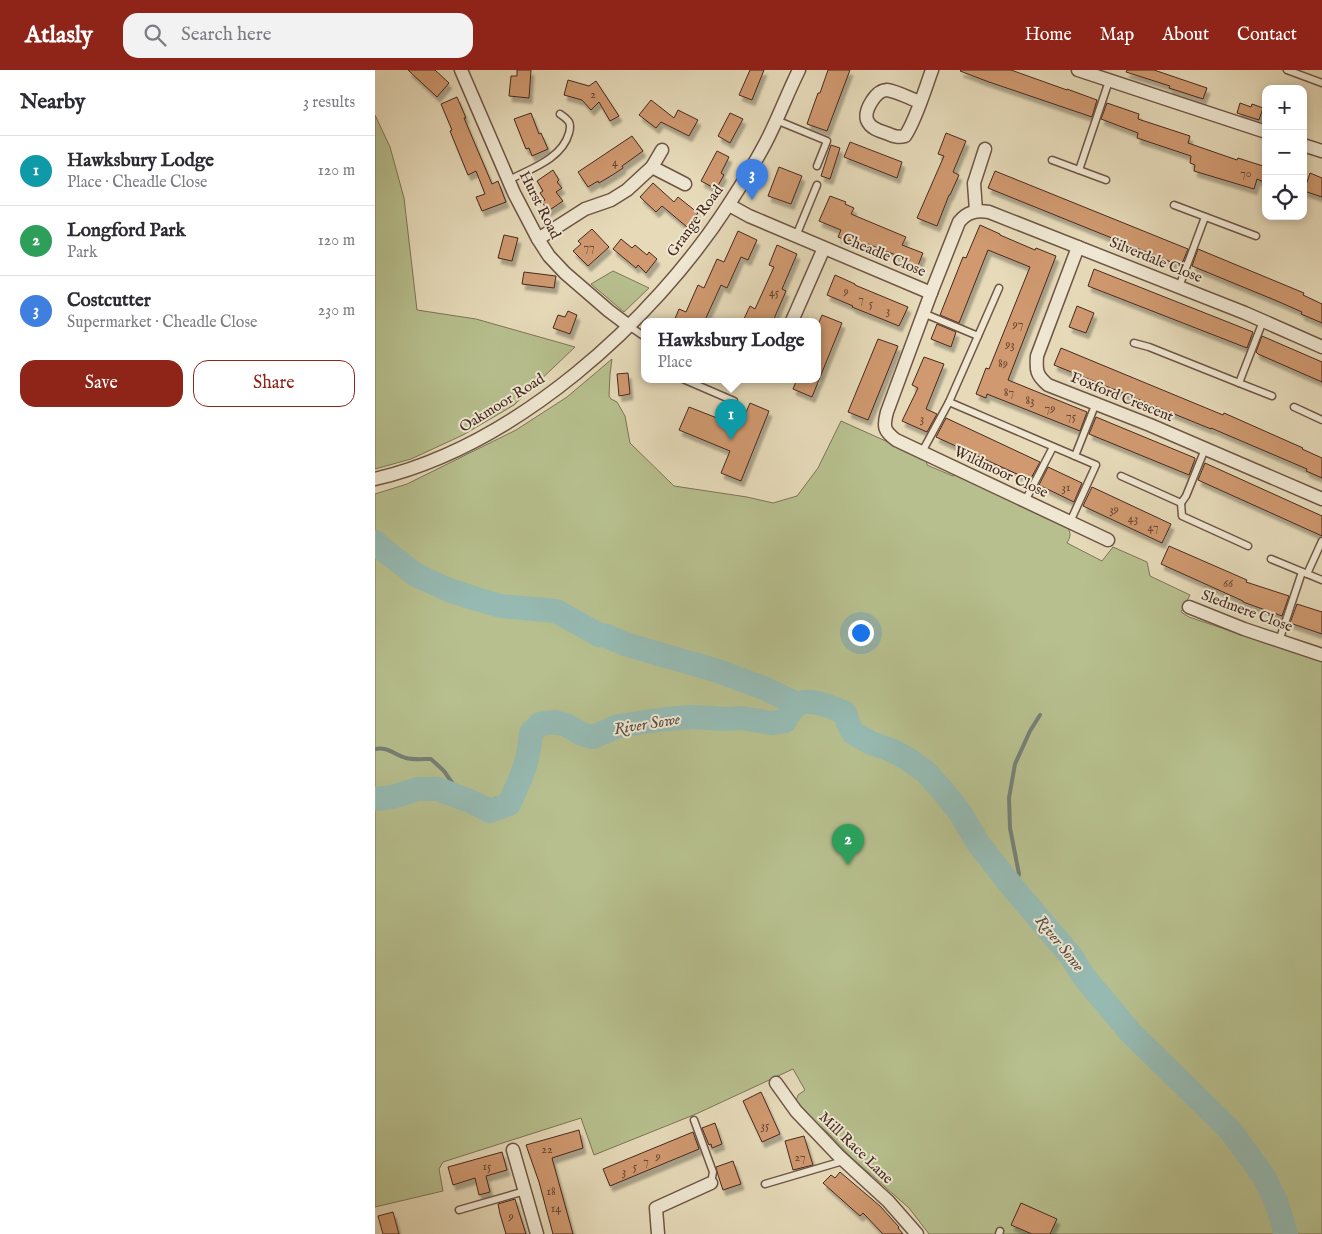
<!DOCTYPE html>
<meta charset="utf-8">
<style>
body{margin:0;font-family:"IM FELL English",serif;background:#f2f2f3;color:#2b2b33}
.controls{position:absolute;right:15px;top:15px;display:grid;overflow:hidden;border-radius:10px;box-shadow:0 2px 8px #0003}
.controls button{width:45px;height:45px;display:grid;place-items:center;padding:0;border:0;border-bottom:1px solid #e1e1e2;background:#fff;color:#2b2b33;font:25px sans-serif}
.you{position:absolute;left:485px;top:562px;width:18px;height:18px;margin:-12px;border:4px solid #fff;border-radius:50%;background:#1a73e8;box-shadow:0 0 0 8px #1a73e833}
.badge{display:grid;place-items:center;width:32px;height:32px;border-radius:50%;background:#8f2418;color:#fff;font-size:16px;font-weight:700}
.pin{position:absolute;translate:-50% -41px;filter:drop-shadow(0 1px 2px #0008)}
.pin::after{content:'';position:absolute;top:26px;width:18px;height:15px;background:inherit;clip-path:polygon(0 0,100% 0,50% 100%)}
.popup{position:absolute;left:266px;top:248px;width:180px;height:65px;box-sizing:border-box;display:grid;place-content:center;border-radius:10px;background:#fff;filter:drop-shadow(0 1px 4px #0005);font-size:16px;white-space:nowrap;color:#7c7c81}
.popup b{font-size:19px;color:#2b2b33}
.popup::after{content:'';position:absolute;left:50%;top:100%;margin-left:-10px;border:10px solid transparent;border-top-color:#fff}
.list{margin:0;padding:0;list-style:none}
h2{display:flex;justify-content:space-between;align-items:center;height:65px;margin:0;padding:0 20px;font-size:21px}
h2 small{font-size:16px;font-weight:400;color:#7c7c81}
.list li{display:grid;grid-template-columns:32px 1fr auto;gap:15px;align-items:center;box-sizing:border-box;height:70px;padding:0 20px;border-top:1px solid #e1e1e2}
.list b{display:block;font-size:19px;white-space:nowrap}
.list p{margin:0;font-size:16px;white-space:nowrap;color:#7c7c81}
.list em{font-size:16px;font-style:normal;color:#7c7c81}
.actions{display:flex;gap:10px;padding:15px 20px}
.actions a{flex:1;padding:11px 0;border:1px solid #8f2418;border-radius:15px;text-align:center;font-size:18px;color:#8f2418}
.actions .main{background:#8f2418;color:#fff}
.icon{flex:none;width:28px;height:28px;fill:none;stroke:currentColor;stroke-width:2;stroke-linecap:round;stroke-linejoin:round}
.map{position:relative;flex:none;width:947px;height:1164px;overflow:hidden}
header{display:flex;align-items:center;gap:30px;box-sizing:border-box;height:70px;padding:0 25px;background:#8f2418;color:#fff}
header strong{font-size:24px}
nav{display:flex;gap:28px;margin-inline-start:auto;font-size:18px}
.search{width:350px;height:45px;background:#f2f2f3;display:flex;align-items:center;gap:12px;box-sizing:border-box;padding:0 18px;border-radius:15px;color:#7c7c81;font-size:19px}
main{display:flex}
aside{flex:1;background:#fff}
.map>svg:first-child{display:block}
</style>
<header>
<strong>Atlasly</strong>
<div class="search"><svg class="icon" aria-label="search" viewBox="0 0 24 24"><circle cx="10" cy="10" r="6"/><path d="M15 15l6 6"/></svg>Search here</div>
<nav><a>Home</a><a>Map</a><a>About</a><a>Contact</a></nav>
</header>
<main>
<aside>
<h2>Nearby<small>3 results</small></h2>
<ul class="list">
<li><span class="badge" style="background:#0f9aa8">1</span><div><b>Hawksbury Lodge</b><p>Place · Cheadle Close</p></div><em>120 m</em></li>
<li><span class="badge" style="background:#2e9e5b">2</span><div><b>Longford Park</b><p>Park</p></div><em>120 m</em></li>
<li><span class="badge" style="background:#3f7fe0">3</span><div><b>Costcutter</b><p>Supermarket · Cheadle Close</p></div><em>230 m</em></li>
</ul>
<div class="actions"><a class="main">Save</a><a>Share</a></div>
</aside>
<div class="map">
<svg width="947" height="1164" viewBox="0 0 947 1164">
<defs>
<filter id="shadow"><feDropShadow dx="3" dy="5.5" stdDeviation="1" flood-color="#0004"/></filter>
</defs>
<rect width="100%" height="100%" fill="#e6dab9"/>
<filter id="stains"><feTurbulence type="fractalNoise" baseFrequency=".004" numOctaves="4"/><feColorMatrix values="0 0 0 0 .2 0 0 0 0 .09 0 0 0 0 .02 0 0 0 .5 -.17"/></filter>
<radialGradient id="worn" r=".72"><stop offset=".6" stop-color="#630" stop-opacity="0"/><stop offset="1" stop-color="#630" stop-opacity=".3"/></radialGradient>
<g fill="#b7bf8e" stroke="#7e7456">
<polygon points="0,45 15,77 29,128 42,240 101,249 200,277 139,335 88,365 36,389 0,399"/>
<polygon points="238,201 274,218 249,242 216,214"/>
<path d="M237,289L235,304L234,326L236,329L242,332L250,346L255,373L299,416L372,427L398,433L422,426L443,398L466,351L551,389L552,395L578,406L583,404L692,456C696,463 696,466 692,473L727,491L738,477L772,492L775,506L815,525L806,542L814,547L947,592V1164H554L534,1138L477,1088L454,1064L424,1037L421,1031L423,1025L430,1020L418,999L321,1044L219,1085L206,1048L68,1092L64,1099L68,1121L0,1137V424L32,414L141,360L192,327Z"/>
</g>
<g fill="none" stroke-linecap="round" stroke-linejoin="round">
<g stroke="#768077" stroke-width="4">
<path d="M0,679C12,676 20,685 31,688C38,690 48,689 56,689L69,701L80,717L90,729"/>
<polyline points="639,819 644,804 635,758 634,728 640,694 655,661 665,645"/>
</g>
<g stroke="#96bab2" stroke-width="24">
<polyline points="0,472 5,477 41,505 74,520 101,529 126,536 181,541 224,565 232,566 250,574 343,601 391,619 422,634"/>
<path d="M0,729L17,727L43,719H63L97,732L115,741L134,734C146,708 154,692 156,663L165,654L180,652L191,655L209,665L218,667L243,656L291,649L317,647L351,649L367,648L396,653L410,651C413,645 417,639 422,635C431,626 460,638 470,643L473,653L478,663L496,673L516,680L533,689L551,702L568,721L584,741L603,773L639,819L696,886L709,907L756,963L856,1061L889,1107L902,1134L911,1164"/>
</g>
</g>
<g fill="#d09970" stroke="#46291f" filter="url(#shadow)">
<polygon points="33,0 60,0 74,13 62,27"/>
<polygon points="142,0 156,0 154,28 134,26 136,6 142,6"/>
<polygon points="375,0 389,0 377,30 364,25"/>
<polygon points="453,0 475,0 452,61 432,54 443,23 445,23"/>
<polygon points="586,0 636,0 692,20 692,19 722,30 717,47 614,12 585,1"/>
<polygon points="752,0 779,0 832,18 828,29 794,18 795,16 751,2"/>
<polygon points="193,10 214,16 221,11 244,46 235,51 224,32 216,40 207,30 189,25"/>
<polygon points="82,27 91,48 89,48 117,114 123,111 131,132 107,141 101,127 110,124 101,101 93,105 75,61 77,60 66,34"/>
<polygon points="276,30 299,48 303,40 323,50 314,66 286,52 281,58 264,45"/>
<polygon points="732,33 764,44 763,49 815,66 813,73 862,90 863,88 891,97 891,113 882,109 879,119 819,101 820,95 815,93 816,86 762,68 763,63 726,49"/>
<polygon points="865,33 876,37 877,34 888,38 884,50 862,43"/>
<polygon points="156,43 164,64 166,63 173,79 157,86 154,78 151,79 139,49"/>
<polygon points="355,43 368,49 355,73 343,66"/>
<polygon points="571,63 591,71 578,102 584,105 575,125 574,125 562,156 542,148 569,86 563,84"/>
<polygon points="257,66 268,81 247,96 248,98 239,104 224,113 223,111 213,117 203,102"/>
<polygon points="475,72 527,92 522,108 469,87"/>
<polygon points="456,75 465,78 455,109 446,106"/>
<polygon points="342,81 354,87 346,103 349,105 341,119 326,111"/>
<polygon points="404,97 427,106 416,134 393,126"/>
<polygon points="178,100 184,110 182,112 187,118 181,122 188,131 173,141 167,132 170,130 165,123 168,121 162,111"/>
<polygon points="620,101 813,179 806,196 613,118"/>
<polygon points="935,103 947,108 947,127 929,121"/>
<polygon points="278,113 299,132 303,127 323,143 312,157 287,136 281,142 265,127"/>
<polygon points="455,126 471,132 470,134 479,138 476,144 531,167 527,175 548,183 542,198 529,193 531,189 493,174 491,177 474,170 473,171 463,167 466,160 444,151"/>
<polygon points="605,155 625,164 625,165 660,180 661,178 681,186 633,310 712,342 705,361 612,324 611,328 601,324 611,298 614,299 655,197 613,180 584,253 565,245 588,187 591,188"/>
<polygon points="217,159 234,177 213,196 198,181 206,174 203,171"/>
<polygon points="363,161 382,170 373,190 366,187 352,218 346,215 330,250 333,251 299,251 304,239 311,242 323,215 329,218 342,189 349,192"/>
<polygon points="129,165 143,168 137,191 123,188"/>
<polygon points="246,169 257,178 260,175 272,185 274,182 282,189 271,203 263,195 261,198 238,179"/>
<polygon points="402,175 422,184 407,219 411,221 398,251 368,251 375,236 380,239 399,197 394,195"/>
<polygon points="823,179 929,223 928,225 947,234 947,253 926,244 927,242 902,231 817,196"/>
<polygon points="719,199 878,262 872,278 713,216"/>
<polygon points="149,202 181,206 179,218 147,214"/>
<polygon points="460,205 480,214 480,215 533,237 524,256 477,237 478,236 452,225"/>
<polygon points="702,236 719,243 711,263 694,257"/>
<polygon points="193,241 202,245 195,264 178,258 183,245 190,247"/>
<polygon points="447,245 467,253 437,327 418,319 422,309 442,309 442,257"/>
<polygon points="562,254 581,262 576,277 556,269"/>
<polygon points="887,266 947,292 947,312 883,284 881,282"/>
<polygon points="503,269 523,276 493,350 473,342"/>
<polygon points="686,278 848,345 849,343 928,378 927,379 947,388 947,408 931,401 932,399 836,358 836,359 679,295"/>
<polygon points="549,287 569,294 551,339 562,344 552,362 527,351 543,318 537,315"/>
<polygon points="253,303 255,324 244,326 242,304"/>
<polygon points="375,333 394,341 366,411 346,403 355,381 304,360 314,337 365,357"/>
<polygon points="721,347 820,388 820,389 814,405 714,364"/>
<polygon points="571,348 665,392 655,410 561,367"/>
<polygon points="830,393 947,446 947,466 823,410"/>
<polygon points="673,397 707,413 699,432 664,415"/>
<polygon points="717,417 796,454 787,473 708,436"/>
<polygon points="794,476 872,510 871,512 914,526 907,546 868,532 868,531 786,494"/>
<polygon points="922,534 947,542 947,564 915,553"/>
<polygon points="386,1022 405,1064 387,1072 368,1031"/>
<polygon points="340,1053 347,1074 337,1078 336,1074 334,1075 327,1058"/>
<polygon points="204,1060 208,1078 177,1088 198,1164 178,1164 164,1112 151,1075"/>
<polygon points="318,1062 324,1079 235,1116 228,1099"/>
<polygon points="429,1066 438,1095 418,1100 410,1071"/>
<polygon points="127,1082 132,1100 111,1106 115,1122 104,1125 100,1108 78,1115 73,1097"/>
<polygon points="358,1091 366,1114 348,1120 343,1105 341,1097"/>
<polygon points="465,1102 505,1136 524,1157 523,1158 528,1164 508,1164 488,1143 485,1146 448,1113 456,1105 460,1108"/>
<polygon points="140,1129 143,1139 151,1164 131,1164 125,1144 123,1134"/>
<polygon points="646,1133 682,1149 675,1164 657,1164 636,1155"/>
<polygon points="18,1142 24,1164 8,1164 3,1146"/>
</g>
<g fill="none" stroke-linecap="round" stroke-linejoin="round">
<g stroke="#6e5546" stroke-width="9">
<g id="lane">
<polyline points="912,0 947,13"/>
<polyline points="401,50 452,71 442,96"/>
<polyline points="677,90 731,110"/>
<polyline points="704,100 734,11"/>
<path d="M134,110C155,99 187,89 194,63C195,59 196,56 194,52C192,49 188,46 185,44"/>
<polyline points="799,135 881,166"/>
<polyline points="421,166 442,115"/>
<polyline points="804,217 830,147"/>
<polyline points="548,243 603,266 624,218"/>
<polyline points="254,256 270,267"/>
<polyline points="603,266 574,332 721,395 695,452"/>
<polyline points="759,273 774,277 864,313 888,251"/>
<polyline points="308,309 359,331"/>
<polyline points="864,313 897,326"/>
<polyline points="919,337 947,350"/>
<polyline points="547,382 574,332"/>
<polyline points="700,386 721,333"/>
<polyline points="746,406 806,433 807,446 873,476"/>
<polyline points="650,431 678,377"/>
<polyline points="806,433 811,426 830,379"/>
<polyline points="896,489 947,510"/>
<polyline points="932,504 947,471"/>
<polyline points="904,571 927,502"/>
<polyline points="319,1050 338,1102 336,1113"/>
<polyline points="390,1114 468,1091"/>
<polyline points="84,1140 150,1121"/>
<polyline points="624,1164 625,1161"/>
</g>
</g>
<g stroke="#6e5546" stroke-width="15">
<g id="street">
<polyline points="86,0 139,123 163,169 174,186 190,203 234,241 254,256"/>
<polyline points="703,0 891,62"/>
<path d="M545,32C536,29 521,21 512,20C501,20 489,40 492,50C495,58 504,61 511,63C518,66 523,68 530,66C541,50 550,19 557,0"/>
<polyline points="928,75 947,81"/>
<polyline points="277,97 310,114"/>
<polyline points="354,135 374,146 556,223"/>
<polyline points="601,141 599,113 610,79"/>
<polyline points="163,169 210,139 236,130 252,120 277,97 287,80"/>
<path d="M703,177L662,286C661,300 661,305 673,315L775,355L947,429"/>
<polyline points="417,251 449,178"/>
<path d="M0,409C140,376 277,253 354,134C367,114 380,93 391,72C403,49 412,24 424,0"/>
<path d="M733,470L521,370C509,361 508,357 512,342L556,223L584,152C592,142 601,140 614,142L870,243L947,277"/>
<polyline points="814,537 869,559 947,585"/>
<polyline points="401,1013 421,1041 464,1086 513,1131 542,1164"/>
<polyline points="138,1080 162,1164"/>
<polyline points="283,1164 281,1138 336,1113"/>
</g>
</g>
<use href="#lane" stroke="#efe7d2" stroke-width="6"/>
<use href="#street" stroke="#efe7d2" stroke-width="12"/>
</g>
<g text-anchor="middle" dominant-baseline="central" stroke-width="4" stroke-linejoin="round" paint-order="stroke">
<g font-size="12" fill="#684533">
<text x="218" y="24">2</text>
<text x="240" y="92">4</text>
<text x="871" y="103">70</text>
<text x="214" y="177">77</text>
<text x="471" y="221">9</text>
<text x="399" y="222">45</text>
<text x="486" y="229">7</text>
<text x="496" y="233">5</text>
<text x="513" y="240">3</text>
<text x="643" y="254">97</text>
<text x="635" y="274">93</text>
<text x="628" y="293">89</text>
<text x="634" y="322">87</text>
<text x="655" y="330">83</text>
<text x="675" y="338">79</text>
<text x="696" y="346">75</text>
<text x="547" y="348">3</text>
<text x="691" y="417">31</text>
<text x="739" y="439">39</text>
<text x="758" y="448">43</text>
<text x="778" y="457">47</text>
<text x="853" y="513">66</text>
<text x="390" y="1055">35</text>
<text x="172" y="1079">22</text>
<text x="283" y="1086">9</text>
<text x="425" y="1087">27</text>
<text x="271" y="1091">7</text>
<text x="112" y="1096">15</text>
<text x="260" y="1096">5</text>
<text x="249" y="1101">3</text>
<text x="176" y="1121">18</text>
<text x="181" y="1138">14</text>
<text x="136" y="1146">9</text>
</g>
<g font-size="15" fill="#46291f" stroke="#efe7d2">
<text transform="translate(165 135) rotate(63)">Hurst Road</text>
<text transform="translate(320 151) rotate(-54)">Grange Road</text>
<text transform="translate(509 185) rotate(23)">Cheadle Close</text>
<text transform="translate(781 190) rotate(22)">Silverdale Close</text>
<text transform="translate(747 327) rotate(22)">Foxford Crescent</text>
<text transform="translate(127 333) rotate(-32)">Oakmoor Road</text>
<text transform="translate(626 402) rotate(25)">Wildmoor Close</text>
<text transform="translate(872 541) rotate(20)">Sledmere Close</text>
<text transform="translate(481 1078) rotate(44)">Mill Race Lane</text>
</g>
<g font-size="16" font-style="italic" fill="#5a4d44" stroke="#efe7d2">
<text transform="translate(272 655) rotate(-9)">River Sowe</text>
<text transform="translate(684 874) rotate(51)">River Sowe</text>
</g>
</g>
<rect width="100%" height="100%" filter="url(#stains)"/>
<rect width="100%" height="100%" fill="url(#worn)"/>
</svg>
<div class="controls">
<button>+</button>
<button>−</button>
<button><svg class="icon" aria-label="locate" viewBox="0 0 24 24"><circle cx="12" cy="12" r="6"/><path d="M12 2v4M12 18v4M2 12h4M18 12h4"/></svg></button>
</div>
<div class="you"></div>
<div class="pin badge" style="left:356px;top:370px;background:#0f9aa8">1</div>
<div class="popup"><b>Hawksbury Lodge</b>Place</div>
<div class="pin badge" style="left:473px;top:795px;background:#2e9e5b">2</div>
<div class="pin badge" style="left:377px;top:130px;background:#3f7fe0">3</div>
</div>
</main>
